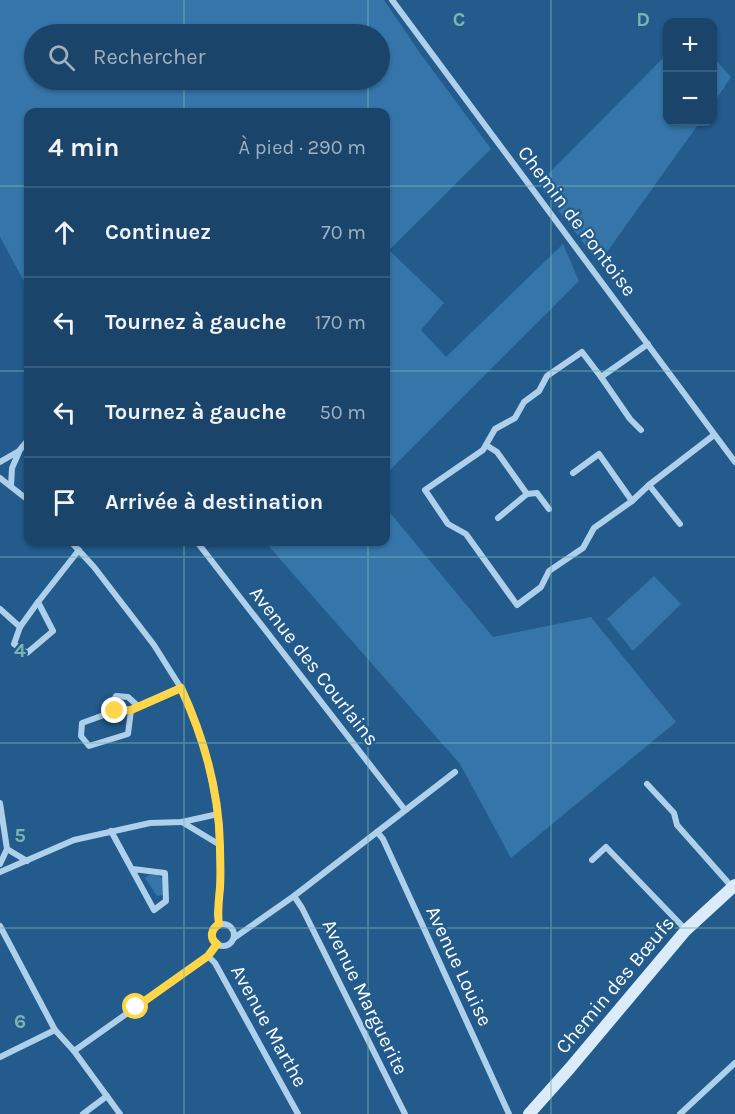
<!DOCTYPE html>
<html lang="fr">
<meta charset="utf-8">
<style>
body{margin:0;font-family:Karla,sans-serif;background:#234b6f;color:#f1f3f6}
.controls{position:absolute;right:18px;top:18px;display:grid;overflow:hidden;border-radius:12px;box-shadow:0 2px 4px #0004}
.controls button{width:54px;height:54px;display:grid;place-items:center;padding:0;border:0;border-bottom:2px solid #385c7d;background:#1a4469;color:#f1f3f6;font:30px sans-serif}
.stop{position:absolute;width:18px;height:18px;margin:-14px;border:4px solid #ffd54a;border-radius:50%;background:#fff}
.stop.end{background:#ffd54a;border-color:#fff;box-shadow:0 2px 6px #0008}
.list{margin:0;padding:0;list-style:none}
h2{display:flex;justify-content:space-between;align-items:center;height:78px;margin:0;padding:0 24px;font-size:26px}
h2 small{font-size:20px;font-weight:400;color:#9fb0c0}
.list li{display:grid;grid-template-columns:39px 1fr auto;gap:18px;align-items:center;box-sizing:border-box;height:90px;padding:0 24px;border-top:2px solid #385c7d}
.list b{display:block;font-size:22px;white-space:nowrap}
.list em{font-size:20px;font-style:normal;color:#9fb0c0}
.icon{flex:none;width:33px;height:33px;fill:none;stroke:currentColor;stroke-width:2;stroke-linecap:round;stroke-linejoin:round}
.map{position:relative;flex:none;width:735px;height:1114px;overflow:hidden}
.search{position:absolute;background:#1a4469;box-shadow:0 2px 4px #0004;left:24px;top:24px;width:366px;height:66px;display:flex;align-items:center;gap:15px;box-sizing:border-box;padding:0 21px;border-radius:33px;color:#9fb0c0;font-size:22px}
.panel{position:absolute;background:#1a4469;box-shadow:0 2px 4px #0004;left:24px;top:108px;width:366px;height:438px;border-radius:12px}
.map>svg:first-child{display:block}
</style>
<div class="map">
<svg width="735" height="1114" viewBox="0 0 735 1114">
<rect width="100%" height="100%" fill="#225b8c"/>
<g fill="#3575a9" fill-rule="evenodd">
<path d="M0,0H384L420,53L491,149L389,250L444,303L421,330L446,357L563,244L579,281L386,474V112H28V286L25,283L0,237ZM34,34H380V80H34Z"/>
<polygon points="667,54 668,122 700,122 599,263 538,184"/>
<polygon points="713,57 731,77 713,104"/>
<polygon points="386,508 493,637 591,617 676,722 511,858 460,764 265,542 386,542"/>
<polygon points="654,576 681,604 633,651 607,619"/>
<polygon points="149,875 157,875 162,878 164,892 162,895 157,896 145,878"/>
</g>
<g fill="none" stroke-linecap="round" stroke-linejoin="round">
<g stroke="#afd0eb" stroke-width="6">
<polyline points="392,0 735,462"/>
<polyline points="648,344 601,377 582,352 547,376 539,391 524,402 515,418 495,429 483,450 425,490 448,524 466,534 517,605 541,587 549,571 583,548 594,528 632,501 649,485 714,435"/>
<polyline points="601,377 630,419 641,430"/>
<polyline points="486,445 497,452 527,494 498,518"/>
<polyline points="0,462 19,451 28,440"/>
<polyline points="573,473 599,454 632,501"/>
<polyline points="0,478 28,500"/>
<polyline points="649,485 680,524"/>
<polyline points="11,486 12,468 19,452"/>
<polyline points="527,494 537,493 549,509"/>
<polyline points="71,542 94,567 154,645 181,688 194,719 206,753 218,814 221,886 217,914 219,924"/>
<polyline points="197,542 405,810"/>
<polyline points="0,609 20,627 14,644 27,653 53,631 38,602 79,550"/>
<polyline points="20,627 38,602"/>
<polyline points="131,710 115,711 82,723 81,736 89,746 128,734 131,710 181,688"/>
<polyline points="107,714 116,696 128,697 138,706"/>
<polyline points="647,784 674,813 677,825 732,887"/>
<polyline points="0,803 7,849 0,864"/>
<polyline points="182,822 220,845"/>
<polyline points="111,831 154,910 166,901 165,873 133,869"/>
<polyline points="377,832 383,839 509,1114"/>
<polyline points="7,849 27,861"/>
<polyline points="592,860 606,847 686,930"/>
<polyline points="0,872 74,840 150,823 182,822 218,814"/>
<polyline points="294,896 302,908 405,1114"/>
<circle cx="223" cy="935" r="11"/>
<polyline points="0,926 55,1030 74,1051 120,1114"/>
<polyline points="234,938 294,896 455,772"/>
<polyline points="208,956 215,963 298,1114"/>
<polyline points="74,1051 208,956 217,944"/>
<polyline points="0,1057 55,1030"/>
<polyline points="83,1114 107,1096"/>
<polyline points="680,1114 735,1063"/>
</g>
<polyline stroke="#dbebf9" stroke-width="12" points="529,1114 570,1068 686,930 735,885"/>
</g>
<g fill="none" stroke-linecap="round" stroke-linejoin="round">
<path stroke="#ffd54a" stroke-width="8" d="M115,711L131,710L181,688C204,738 219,791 220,846C220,859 221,874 220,887C219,900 217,912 219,924C211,929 209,938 217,944L208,956L136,1007"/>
</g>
<path fill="none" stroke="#7bb4af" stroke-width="1.5" stroke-opacity="0.55" d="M184,0V34M368,0V34M551,0V1114M184,80V112M368,80V112M0,186H28M386,186H735M0,371H28M386,371H735M184,542V1114M368,542V1114M0,557H735M0,743H735M0,928H735"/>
<g text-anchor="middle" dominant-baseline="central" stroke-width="4.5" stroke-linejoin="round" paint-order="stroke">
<g font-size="20" fill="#fff" stroke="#225b8c">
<text transform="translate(577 221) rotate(53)">Chemin de Pontoise</text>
<text transform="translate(314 666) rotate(52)">Avenue des Courlains</text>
<text transform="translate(459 966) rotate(65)">Avenue Louise</text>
<text transform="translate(615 985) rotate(-50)">Chemin des Bœufs</text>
<text transform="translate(365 997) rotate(64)">Avenue Marguerite</text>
<text transform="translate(269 1026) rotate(61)">Avenue Marthe</text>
</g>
</g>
<g font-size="20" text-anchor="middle" font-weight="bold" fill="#7bb4af" stroke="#225b8c" stroke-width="4.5" stroke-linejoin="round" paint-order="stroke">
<text x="459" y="26">C</text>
<text x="643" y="26">D</text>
<text x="20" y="657">4</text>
<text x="20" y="842">5</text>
<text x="20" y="1028">6</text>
</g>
</svg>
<div class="controls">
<button>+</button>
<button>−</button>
</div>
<div class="stop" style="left:136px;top:1007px"></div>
<div class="stop end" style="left:115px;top:711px"></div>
<div class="search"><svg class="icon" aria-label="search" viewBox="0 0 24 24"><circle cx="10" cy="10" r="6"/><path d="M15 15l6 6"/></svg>Rechercher</div>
<section class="panel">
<h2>4 min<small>À pied · 290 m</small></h2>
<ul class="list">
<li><svg class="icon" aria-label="ahead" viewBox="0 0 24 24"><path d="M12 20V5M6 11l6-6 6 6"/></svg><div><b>Continuez</b></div><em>70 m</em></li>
<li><svg class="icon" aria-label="left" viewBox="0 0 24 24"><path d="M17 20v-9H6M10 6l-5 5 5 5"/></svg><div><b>Tournez à gauche</b></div><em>170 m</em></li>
<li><svg class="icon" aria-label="left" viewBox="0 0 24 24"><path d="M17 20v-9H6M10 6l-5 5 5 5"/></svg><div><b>Tournez à gauche</b></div><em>50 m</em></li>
<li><svg class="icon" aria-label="arrive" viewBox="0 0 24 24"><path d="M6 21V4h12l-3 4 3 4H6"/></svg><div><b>Arrivée à destination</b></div></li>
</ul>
</section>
</div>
